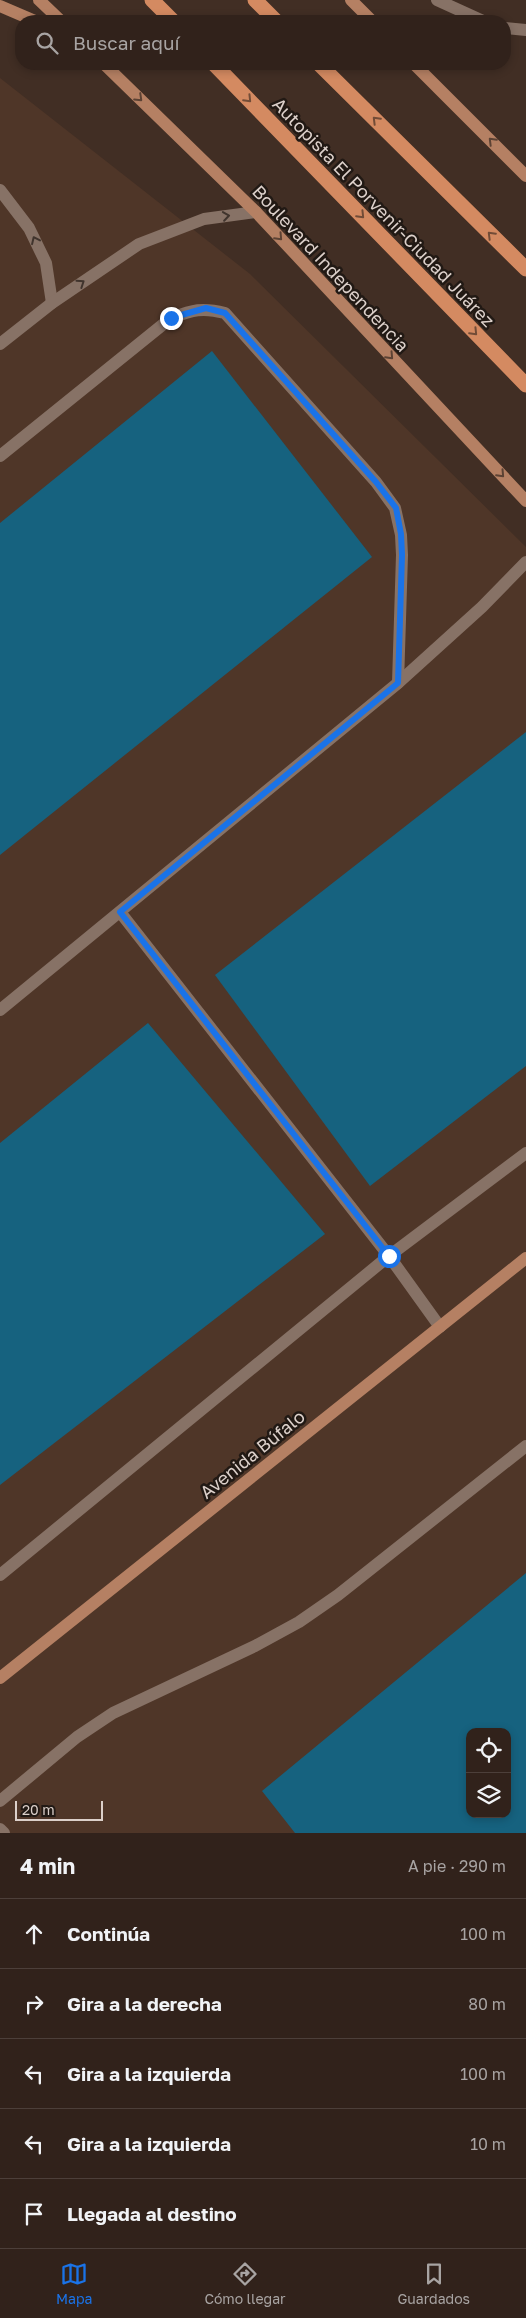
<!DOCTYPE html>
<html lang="es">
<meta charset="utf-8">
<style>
body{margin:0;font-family:"Golos Text",sans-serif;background:#392a24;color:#f1f3f6}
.controls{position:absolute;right:15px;bottom:15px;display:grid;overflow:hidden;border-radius:10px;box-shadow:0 2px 8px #0003}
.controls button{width:45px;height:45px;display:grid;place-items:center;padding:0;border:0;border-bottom:1px solid #4c3f3a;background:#31221b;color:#f1f3f6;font:25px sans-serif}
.scale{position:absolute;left:15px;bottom:12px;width:88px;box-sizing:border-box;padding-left:5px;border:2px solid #dcd0ca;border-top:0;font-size:14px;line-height:18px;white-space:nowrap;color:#dcd0ca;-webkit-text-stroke:4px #211914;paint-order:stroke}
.stop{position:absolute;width:15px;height:15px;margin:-11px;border:4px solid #1a73e8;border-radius:50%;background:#fff}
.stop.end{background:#1a73e8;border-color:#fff;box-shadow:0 1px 5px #0008}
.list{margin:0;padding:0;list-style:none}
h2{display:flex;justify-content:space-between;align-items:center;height:65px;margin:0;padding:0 20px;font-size:21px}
h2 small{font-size:16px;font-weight:400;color:#a8a4a3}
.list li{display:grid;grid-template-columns:32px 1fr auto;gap:15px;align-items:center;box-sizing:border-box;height:70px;padding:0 20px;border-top:1px solid #4c3f3a}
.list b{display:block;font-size:19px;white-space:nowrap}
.list em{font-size:16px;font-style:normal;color:#a8a4a3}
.icon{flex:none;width:28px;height:28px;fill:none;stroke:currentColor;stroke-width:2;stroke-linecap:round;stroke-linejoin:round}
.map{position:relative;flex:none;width:526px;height:1833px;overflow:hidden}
.search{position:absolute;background:#31221b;box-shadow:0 2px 8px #0003;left:15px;right:15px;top:15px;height:55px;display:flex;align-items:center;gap:12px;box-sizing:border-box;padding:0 18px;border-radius:20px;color:#a8a4a3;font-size:19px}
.sheet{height:415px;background:#31221b}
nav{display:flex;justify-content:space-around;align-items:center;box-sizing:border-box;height:70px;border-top:1px solid #4c3f3a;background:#31221b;font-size:14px;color:#a8a4a3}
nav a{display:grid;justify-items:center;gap:2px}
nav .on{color:#1a73e8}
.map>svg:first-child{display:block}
</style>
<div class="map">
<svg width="526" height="1833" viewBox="0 0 526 1833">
<rect width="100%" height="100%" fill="#412e24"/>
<path fill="#4f3628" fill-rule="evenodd" d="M0,78L250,274L526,547V1833H0ZM470,1732H507V1814H470Z"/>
<g fill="#16627f" fill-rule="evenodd">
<polygon points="212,351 372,557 0,855 0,523"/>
<polygon points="526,732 526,1066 370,1186 215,975"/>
<polygon points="148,1023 325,1234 0,1485 0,1143"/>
<path d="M526,1573V1833H295L262,1791ZM470,1732H507V1814H470Z"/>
</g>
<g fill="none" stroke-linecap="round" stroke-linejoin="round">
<g stroke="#877266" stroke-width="12">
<polyline points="437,0 483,21"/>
<polyline points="505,28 526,30"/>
<polyline points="0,190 29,228 46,263 52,303"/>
<polyline points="0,344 52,303 139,244 204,219 256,212"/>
<path d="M0,456L171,318C193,310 202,307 225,313L376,482L395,508L401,535L402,555L398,683"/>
<polyline points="120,912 389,1256 440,1327"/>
<polyline points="0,1010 398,683 482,607 526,562"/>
<polyline points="0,1575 389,1256 526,1153"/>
<polyline points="0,1801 77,1737 113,1713 255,1646 299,1622 338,1595 526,1446"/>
<polyline points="0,1829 4,1833"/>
</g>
<g stroke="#b58063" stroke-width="12">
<polyline points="39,0 61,21"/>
<polyline points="351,0 372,21"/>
<polyline points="0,6 35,21"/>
<polyline points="104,64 256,212 526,501"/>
<polyline points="414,64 526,176"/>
<polyline points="0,1678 526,1258"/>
</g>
<g stroke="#d48a61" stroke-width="15">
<polyline points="152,0 173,21"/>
<polyline points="255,0 276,21"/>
<polyline points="214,64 526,385"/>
<polyline points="319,64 526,269"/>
</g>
</g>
<defs><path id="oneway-chevron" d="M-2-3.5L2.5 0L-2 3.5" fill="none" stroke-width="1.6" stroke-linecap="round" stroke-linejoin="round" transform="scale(1.25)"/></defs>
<g stroke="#5c4234">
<use href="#oneway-chevron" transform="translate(139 98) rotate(44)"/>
<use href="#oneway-chevron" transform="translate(492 141) rotate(-135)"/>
<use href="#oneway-chevron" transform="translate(279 237) rotate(47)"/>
<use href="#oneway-chevron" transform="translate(390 356) rotate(47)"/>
<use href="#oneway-chevron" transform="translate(501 474) rotate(47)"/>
</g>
<g stroke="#724c37">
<use href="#oneway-chevron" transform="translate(248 99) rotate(46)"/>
<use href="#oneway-chevron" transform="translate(376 120) rotate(-135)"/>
<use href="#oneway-chevron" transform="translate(361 215) rotate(46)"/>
<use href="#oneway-chevron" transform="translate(491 235) rotate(-135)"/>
<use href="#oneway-chevron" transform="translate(474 332) rotate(46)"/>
</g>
<g stroke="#40342d">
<use href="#oneway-chevron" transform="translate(226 216) rotate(-8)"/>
<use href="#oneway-chevron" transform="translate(35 240) rotate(-115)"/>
<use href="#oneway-chevron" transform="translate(81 283) rotate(-34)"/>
</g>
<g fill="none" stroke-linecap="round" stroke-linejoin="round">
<polyline stroke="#1a73e8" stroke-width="6" points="171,318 206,308 225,313 376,482 396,508 401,534 402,555 398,683 120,912 389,1256"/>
</g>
<g text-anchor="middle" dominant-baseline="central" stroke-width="5" stroke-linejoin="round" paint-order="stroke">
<g font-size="18" fill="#dcd0ca" stroke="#211914">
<text transform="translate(384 212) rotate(46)">Autopista El Porvenir-Ciudad Juárez</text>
<text transform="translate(331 268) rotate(47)">Boulevard Independencia</text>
<text transform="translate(252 1454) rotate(-39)">Avenida Búfalo</text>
</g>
</g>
</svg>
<div class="controls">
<button><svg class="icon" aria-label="locate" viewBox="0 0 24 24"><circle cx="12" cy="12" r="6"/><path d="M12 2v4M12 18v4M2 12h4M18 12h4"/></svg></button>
<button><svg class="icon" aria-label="layers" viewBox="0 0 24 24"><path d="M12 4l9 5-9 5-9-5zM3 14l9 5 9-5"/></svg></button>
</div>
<div class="scale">20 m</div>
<div class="stop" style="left:389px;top:1256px"></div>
<div class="stop end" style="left:171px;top:318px"></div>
<div class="search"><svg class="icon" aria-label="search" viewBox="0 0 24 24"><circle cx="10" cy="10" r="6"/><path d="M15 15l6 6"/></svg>Buscar aquí</div>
</div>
<section class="sheet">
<h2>4 min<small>A pie · 290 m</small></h2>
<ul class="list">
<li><svg class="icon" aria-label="ahead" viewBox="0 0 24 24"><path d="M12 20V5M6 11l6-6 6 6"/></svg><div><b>Continúa</b></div><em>100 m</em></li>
<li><svg class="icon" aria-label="right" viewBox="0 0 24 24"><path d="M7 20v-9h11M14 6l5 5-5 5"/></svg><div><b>Gira a la derecha</b></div><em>80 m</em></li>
<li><svg class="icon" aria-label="left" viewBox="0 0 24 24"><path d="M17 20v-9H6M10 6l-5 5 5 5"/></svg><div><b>Gira a la izquierda</b></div><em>100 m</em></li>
<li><svg class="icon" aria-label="left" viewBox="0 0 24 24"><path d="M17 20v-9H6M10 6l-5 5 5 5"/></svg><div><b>Gira a la izquierda</b></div><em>10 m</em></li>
<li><svg class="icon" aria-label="arrive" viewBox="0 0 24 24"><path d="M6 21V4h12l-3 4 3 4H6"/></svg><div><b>Llegada al destino</b></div></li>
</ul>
</section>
<nav>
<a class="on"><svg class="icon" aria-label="map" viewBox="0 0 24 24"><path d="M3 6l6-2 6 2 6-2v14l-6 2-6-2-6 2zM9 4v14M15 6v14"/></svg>Mapa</a>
<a><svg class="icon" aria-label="directions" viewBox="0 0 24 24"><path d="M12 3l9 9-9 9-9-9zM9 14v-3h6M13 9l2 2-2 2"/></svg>Cómo llegar</a>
<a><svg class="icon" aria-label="saved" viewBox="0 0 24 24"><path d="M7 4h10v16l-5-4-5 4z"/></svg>Guardados</a>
</nav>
